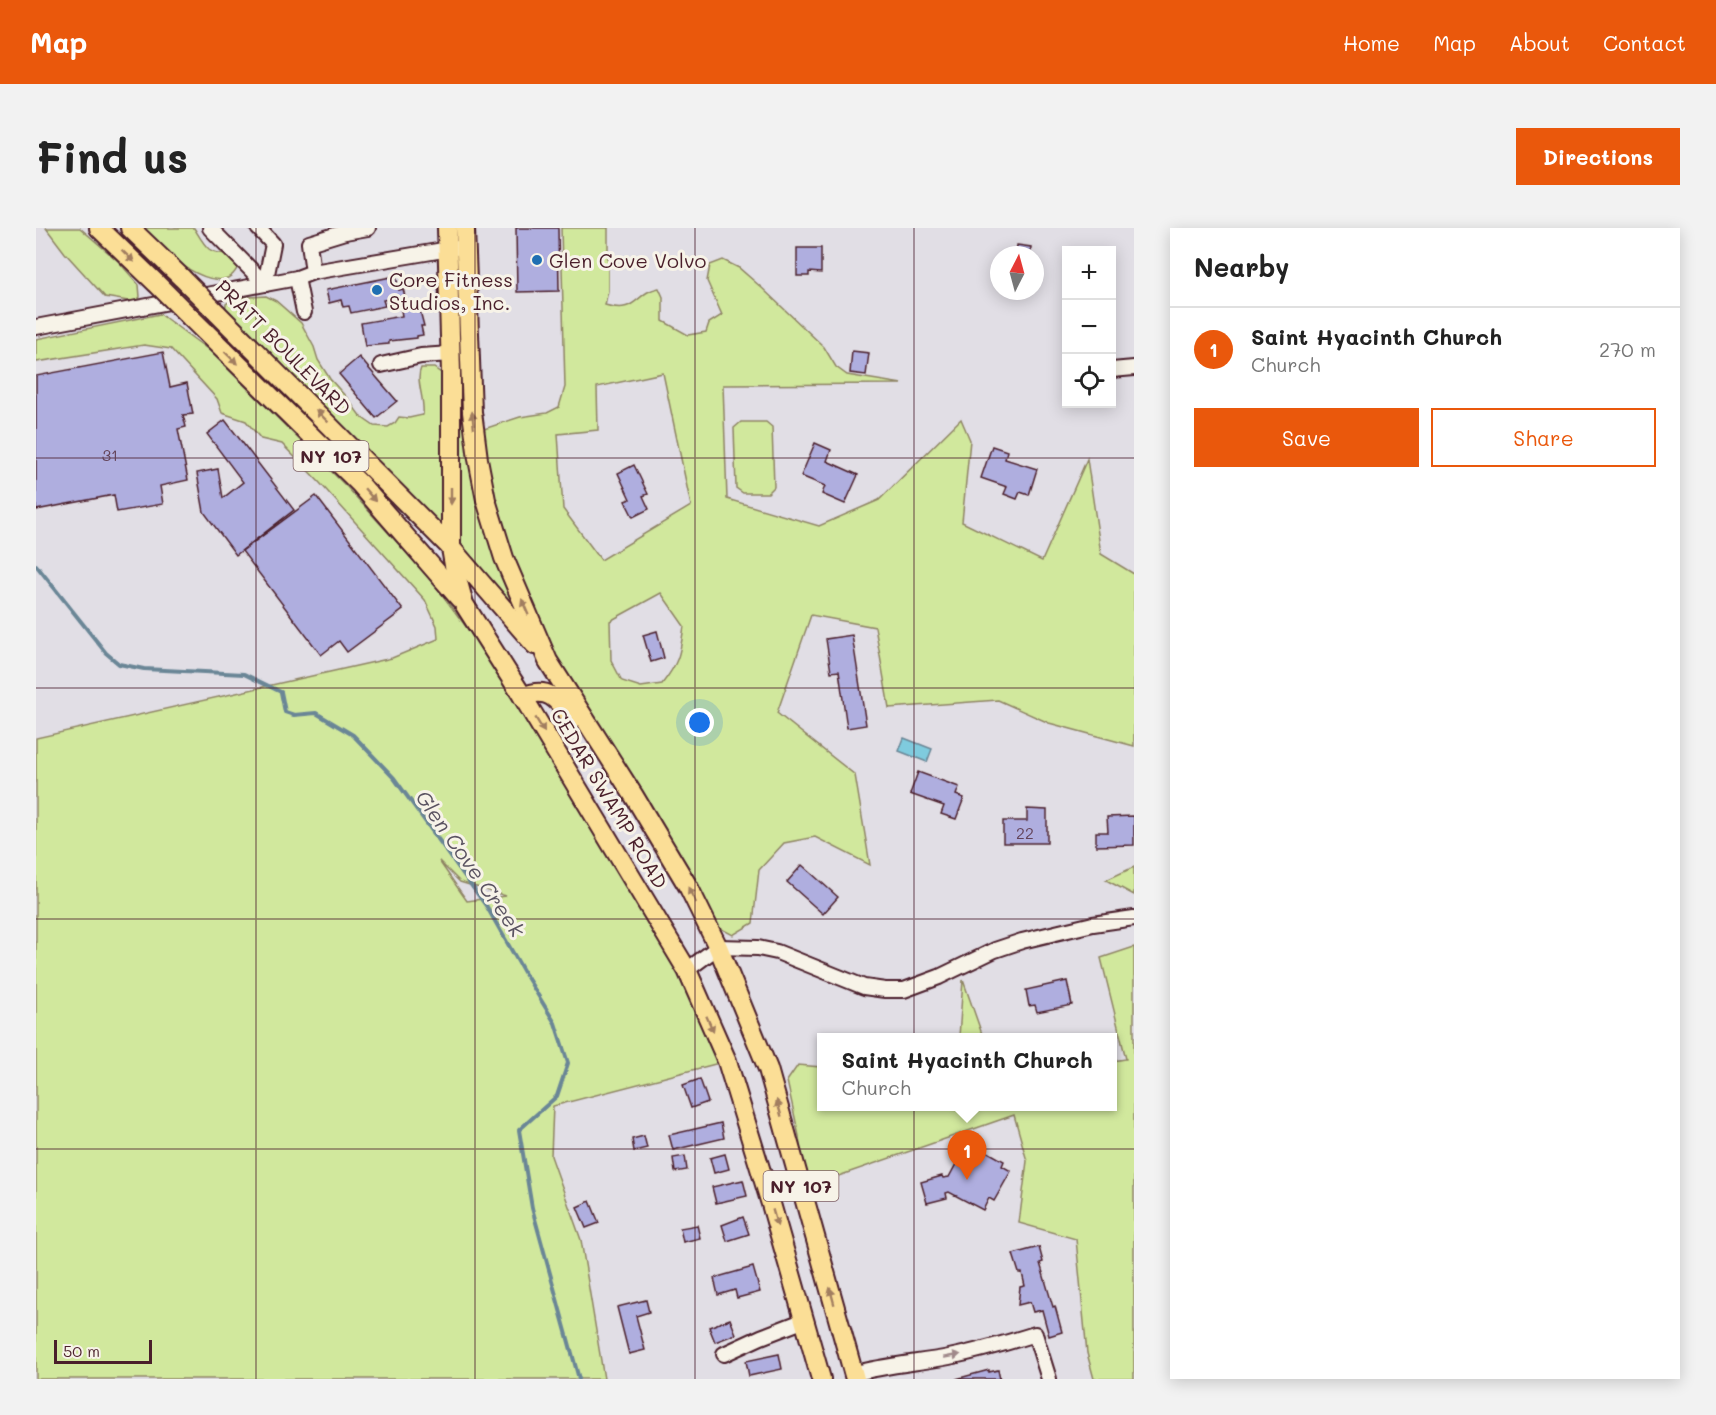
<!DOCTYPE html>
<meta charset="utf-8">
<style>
body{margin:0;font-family:Mali,sans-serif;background:#f2f2f2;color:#222}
.controls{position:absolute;right:18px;top:18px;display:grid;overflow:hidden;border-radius:0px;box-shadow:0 3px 15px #0003}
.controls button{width:54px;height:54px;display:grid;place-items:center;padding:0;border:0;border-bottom:2px solid #e0e0e0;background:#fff;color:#222;font:30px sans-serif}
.compass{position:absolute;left:954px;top:18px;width:54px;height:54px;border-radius:50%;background:#fff;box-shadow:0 3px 15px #0003;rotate:6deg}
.scale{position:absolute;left:18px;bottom:15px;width:98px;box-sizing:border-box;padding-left:6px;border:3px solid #4a1f2b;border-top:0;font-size:16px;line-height:21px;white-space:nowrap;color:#4a1f2b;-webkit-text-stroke:4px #f7f3e8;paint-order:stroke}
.you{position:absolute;left:664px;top:495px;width:21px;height:21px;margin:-15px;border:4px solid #fff;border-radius:50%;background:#1a73e8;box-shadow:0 0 0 9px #1a73e833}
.badge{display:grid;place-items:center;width:39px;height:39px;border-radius:50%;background:#ea580c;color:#fff;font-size:20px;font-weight:700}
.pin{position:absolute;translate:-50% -50px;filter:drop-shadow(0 2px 3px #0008)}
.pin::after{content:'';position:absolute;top:32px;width:21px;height:18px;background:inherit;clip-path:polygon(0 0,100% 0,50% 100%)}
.popup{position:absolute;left:781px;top:805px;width:300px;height:78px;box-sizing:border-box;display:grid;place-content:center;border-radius:0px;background:#fff;filter:drop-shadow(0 2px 4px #0005);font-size:20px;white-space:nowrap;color:#767676}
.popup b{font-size:22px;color:#222}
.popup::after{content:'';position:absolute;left:50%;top:100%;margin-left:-12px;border:12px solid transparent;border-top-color:#fff}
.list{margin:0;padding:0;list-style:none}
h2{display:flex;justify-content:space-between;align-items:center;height:78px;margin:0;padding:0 24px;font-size:26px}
h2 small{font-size:20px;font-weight:400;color:#767676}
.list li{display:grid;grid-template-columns:39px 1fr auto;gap:18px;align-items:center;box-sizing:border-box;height:84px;padding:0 24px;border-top:2px solid #e0e0e0}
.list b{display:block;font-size:22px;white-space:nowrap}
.list p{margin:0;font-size:20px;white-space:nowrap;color:#767676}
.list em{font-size:20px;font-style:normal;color:#767676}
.actions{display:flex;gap:12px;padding:18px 24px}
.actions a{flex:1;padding:14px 0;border:2px solid #ea580c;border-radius:0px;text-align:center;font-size:21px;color:#ea580c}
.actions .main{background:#ea580c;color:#fff}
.icon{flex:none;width:33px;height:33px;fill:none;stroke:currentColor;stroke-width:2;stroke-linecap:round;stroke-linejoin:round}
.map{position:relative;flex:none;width:1098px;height:1151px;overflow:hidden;border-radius:0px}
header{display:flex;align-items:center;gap:36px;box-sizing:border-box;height:84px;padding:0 30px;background:#ea580c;color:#fff}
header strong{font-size:28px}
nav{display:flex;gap:33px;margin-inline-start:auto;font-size:21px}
.intro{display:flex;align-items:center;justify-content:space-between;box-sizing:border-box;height:144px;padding:0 36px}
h1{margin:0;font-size:42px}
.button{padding:15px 27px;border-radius:0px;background:#ea580c;color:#fff;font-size:21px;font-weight:700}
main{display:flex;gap:36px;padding:0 36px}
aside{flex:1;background:#fff;border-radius:0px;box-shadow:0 3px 15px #0003}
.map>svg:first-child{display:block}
</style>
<header>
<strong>Map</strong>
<nav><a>Home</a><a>Map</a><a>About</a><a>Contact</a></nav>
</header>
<div class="intro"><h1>Find us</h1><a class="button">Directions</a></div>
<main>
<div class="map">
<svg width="1098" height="1151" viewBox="0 0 1098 1151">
<rect width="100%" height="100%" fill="#e1dee5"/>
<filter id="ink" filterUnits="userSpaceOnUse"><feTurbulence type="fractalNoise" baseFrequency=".0167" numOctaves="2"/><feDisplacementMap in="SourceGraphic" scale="12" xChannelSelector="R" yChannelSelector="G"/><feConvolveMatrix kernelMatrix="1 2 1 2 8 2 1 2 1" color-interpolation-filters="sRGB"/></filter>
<g filter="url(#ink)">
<g fill="#d1e89d" stroke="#8e8464" stroke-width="1.5" fill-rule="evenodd">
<polygon points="10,0 44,0 82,33 103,57 104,69 98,74 69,69 29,25"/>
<path d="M100,0H158C162,6 167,16 173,21C184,29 195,20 202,38C186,79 117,16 100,0Z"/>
<path d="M525,0H572V63L569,77C601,87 599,64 623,60L627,69V93L652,107L670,104L673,95L686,87L671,53L674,37L687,32L703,40L726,60L788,119L800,139L811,147L866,156L687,157L691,271L783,298L843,272L925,191L934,212L926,294L1006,333L1051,231L1065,326L1098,346V518L1013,495L962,472L853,480L839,399L775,387L741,485L819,547L834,637L779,609L748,615L723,642L717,695L697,707L678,697L514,433L189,84L190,76L198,70L230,68L240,73L265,95L278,119L282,132L294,151L311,170L325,189L338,198L352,199L359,195L363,189L373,190L387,187C389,170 379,153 385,140H398L405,145L409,167L425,131L435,167L439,204L484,189L511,185L523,179L529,159ZM627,145L655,278L565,332L527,281L522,206L562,202L561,159ZM625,365L648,398C644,425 644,433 626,456L605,459L586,453L575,432L574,393Z"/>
<path d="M124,86L174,123L311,259L396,353L463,443L588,646L691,833L517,878L515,928L545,1012L568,1151H0V510L356,430L402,411L401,398L389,372L284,255L246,216L225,211L210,193L186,185L181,171L135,121L108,117L0,134V111ZM403,633L424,654L470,668L431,673Z"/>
<polygon points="705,194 730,194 736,199 738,259 732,265 707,265 700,260 698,200"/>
<polygon points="1098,639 1098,667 1070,652"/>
<polygon points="1098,719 1098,1151 1058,1151 1051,1125 1040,1011 983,995 991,933 978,887 768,960 763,908 751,853 762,837 785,839 786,878 1076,878 1077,833 1090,831 1065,730"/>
<polygon points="927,752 947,809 923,809"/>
</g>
<polygon fill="#7fcbde" stroke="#6a8696" stroke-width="1.5" points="868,510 896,521 891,534 863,523"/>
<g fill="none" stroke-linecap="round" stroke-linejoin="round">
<polyline stroke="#6a8696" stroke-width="4" points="0,337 70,425 83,436 108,441 208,446 245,464 249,484 258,487 280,485 317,507 358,550 451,679 489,746 519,795 532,835 521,868 483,902 496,980 543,1151"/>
</g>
<g fill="#afaedf" stroke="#4a1f2b" stroke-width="1.5">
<polygon points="480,0 522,0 523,63 481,64"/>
<polygon points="981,17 995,19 994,27 980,27"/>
<polygon points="761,20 785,20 785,45 773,44 773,48 761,48"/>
<polygon points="360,48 363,62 367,61 369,68 347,72 349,78 315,85 313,78 307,79 305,72 293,75 290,62"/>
<polygon points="383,79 388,98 385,98 387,107 381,108 381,110 353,113 353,116 329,118 325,95 366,88 365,82"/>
<polygon points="816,123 833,125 830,147 814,145"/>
<polygon points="127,124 134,159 151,155 157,186 147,187 150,199 142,201 152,252 124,258 127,276 81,284 78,267 0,282 0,148"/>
<polygon points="323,129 361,173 340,190 303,146"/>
<polygon points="189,192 258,282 200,327 168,284 161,245 182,241 187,270 207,254 171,206"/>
<polygon points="779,215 795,222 791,233 822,247 809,276 786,266 789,258 765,248"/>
<polygon points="956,218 971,223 969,231 1001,241 993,267 984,264 981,271 968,266 971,259 945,250"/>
<polygon points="598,237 612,266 607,268 613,281 597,289 589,273 594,271 582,245"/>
<polygon points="280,268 367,382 311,424 303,413 285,427 206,323"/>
<polygon points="621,403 628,430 615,434 607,407"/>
<polygon points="816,407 830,497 811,500 803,443 795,444 790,411"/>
<polygon points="882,544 923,559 920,567 928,570 920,591 905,586 908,578 874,566"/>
<polygon points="991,581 1011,582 1011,615 967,615 967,593 991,593"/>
<polygon points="1098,588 1098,617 1060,618 1060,604 1072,604 1071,589"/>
<polygon points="766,637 802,669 787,686 751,654"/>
<polygon points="1031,753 1036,777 1001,784 999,777 993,778 990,762"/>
<polygon points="664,851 672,874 655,880 647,857"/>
<polygon points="685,895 688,910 637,922 633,907"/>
<polygon points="608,908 611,920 598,923 596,911"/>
<polygon points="943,919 968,933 966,938 975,943 958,973 953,970 947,982 913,964 910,965 911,970 891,975 885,954 906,948 907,950 913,949 927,923 938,929"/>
<polygon points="689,926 693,941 678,945 674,930"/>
<polygon points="649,928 651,942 639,944 637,930"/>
<polygon points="707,952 711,968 680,975 676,959"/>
<polygon points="554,973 563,995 550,1000 541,979"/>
<polygon points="707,989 713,1006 691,1013 686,997"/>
<polygon points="661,997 664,1010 647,1014 644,1000"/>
<polygon points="1003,1019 1007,1034 1004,1035 1017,1079 1019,1078 1026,1104 1013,1108 1006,1082 997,1084 994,1074 982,1077 984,1059 989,1058 986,1045 983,1045 977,1026"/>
<polygon points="717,1039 724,1064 701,1070 699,1062 682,1067 678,1050"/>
<polygon points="610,1072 613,1084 600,1088 609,1122 593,1126 581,1079"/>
<polygon points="694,1091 700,1106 679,1114 673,1099"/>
<polygon points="743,1126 746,1141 713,1148 710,1133"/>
<polygon points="953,1142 953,1144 962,1142 964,1151 920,1151"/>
</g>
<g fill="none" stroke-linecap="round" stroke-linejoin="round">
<g stroke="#4a1f2b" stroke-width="18">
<g id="minor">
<polyline points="174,0 229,56"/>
<polyline points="222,0 237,16 229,56"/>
<polyline points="309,4 332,0"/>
<polyline points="277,44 273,15 309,4 308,0"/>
<polyline points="261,50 268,84"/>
<polyline points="0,99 261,50 277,44 419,20"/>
<polyline points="345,137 385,128 415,126"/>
<polyline points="1076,142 1098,140"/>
<polyline points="651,742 682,719 722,720 741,724 828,759 849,762 868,762 903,749 959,722 986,713 1057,696 1098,690"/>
<polyline points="688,1126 725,1109 769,1092"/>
<path d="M817,1146C849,1137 881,1135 913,1129C942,1123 970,1115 999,1106L1013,1151"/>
</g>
</g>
<g stroke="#4a1f2b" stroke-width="22">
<g id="major">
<polyline points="63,0 120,55"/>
<polyline points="94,0 146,50"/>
<polyline points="411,0 415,145 415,320 419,343 428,376 487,469 651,742 691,833 735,976 785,1151"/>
<polyline points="429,0 436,184 442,231 450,272 468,330 512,433 598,568 653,660 682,719 732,841 819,1151"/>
<polyline points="181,85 415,320 499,417"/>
<polyline points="154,89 324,256 424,371"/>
<path d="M487,469C512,457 522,472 536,491"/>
</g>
</g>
<use href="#minor" stroke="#f7f3e8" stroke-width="14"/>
<use href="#major" stroke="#fbde96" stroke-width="18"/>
<g stroke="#4a1f2b" stroke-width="22" stroke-linecap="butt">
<g id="major-bridge">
<polyline points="146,50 181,85"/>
<polyline points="120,55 154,89"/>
</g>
</g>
<use href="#major-bridge" stroke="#fbde96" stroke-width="18"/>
</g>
<defs><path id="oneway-solid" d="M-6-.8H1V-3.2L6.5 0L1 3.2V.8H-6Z" transform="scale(1.5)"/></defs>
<g fill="#a27e60">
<use href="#oneway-solid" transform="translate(92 28) rotate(44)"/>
<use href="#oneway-solid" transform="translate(195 130) rotate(44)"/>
<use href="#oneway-solid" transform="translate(286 188) rotate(-135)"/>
<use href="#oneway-solid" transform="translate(437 192) rotate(-96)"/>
<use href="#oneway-solid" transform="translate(334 267) rotate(49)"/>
<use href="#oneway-solid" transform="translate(415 268) rotate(90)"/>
<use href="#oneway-solid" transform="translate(489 379) rotate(-113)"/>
<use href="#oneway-solid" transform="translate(504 497) rotate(59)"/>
<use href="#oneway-solid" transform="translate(656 667) rotate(-117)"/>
<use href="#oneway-solid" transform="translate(674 796) rotate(66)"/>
<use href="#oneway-solid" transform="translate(743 880) rotate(-106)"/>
<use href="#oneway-solid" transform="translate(739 990) rotate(74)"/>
<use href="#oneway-solid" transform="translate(796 1068) rotate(-105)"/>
</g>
<use fill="#a0898a" href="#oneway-solid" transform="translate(916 1128) rotate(-11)"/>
</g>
<path fill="none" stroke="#4a1f2b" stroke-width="1.5" stroke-opacity="0.55" d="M220,0V1151M439,0V1151M659,0V1151M878,0V1151M0,230H1098M0,460H1098M0,691H1098M0,921H1098"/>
<g fill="#1f6fb2" stroke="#f7f3e8" stroke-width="2">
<circle cx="501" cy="32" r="6"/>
<circle cx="341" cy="62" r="6"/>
</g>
<g text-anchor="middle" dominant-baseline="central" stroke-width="6" stroke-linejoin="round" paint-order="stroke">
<g font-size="16" fill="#634358">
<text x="74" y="226">31</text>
<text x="989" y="604">22</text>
</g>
<g fill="#f7f3e8" stroke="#7e5f64" stroke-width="1.5">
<rect x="257.5" y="213" width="75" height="30" rx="4.5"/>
<rect x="727.5" y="943" width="75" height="30" rx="4.5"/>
</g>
<g font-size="18" font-weight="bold" fill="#4a1f2b">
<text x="295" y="228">NY 107</text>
<text x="765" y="958">NY 107</text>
</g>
<g font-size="20" fill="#4a1f2b" stroke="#f7f3e8" text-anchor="start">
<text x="513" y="32">Glen Cove Volvo</text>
<text x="353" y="51">Core Fitness<tspan x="353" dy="23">Studios, Inc.</tspan></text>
</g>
<g font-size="20" fill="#4a1f2b" stroke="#f7f3e8">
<text transform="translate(248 119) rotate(45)">PRATT BOULEVARD</text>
<text transform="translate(574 570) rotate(59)">CEDAR SWAMP ROAD</text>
</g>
<g font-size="21" font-style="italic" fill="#5a5361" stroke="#f7f3e8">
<text transform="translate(435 635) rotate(55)">Glen Cove Creek</text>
</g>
</g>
</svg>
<div class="controls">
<button>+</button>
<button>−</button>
<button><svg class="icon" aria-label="locate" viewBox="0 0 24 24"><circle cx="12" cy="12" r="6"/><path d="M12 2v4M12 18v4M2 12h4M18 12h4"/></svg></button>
</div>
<svg class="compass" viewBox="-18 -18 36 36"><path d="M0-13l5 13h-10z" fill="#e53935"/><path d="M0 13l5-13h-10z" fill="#767676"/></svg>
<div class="scale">50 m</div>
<div class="you"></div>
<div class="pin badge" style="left:931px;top:952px">1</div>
<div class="popup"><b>Saint Hyacinth Church</b>Church</div>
</div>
<aside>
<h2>Nearby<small></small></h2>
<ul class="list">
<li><span class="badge">1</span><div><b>Saint Hyacinth Church</b><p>Church</p></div><em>270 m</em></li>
</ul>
<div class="actions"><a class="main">Save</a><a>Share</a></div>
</aside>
</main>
